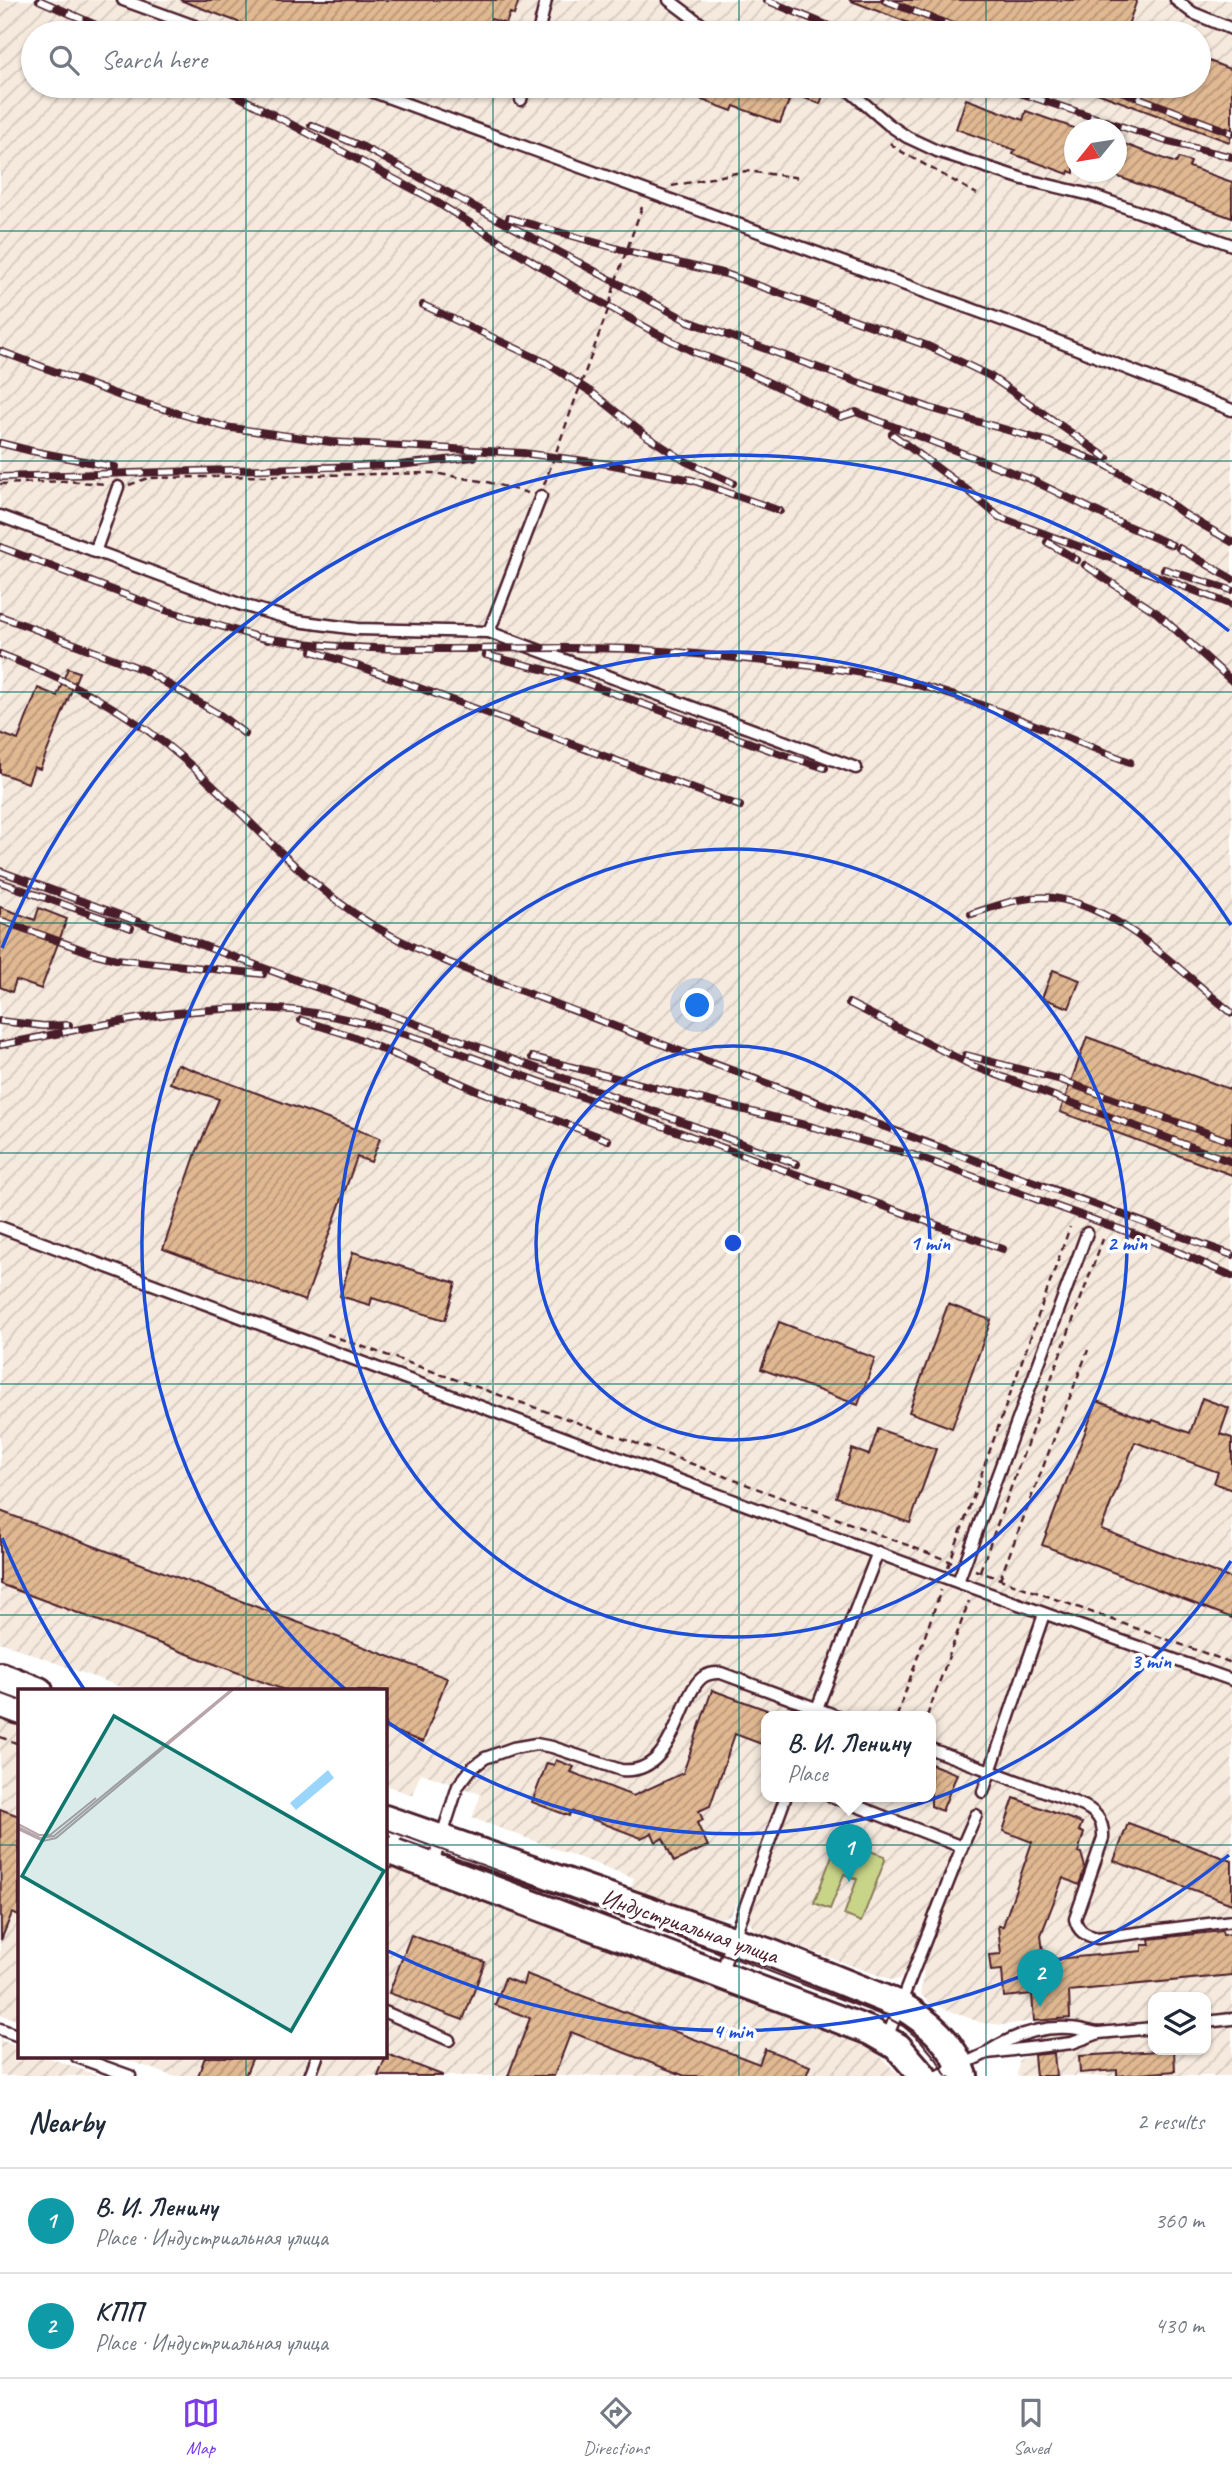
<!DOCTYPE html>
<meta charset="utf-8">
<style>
body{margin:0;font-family:Caveat,sans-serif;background:#f6f6f7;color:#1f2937}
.controls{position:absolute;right:21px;bottom:21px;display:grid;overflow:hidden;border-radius:14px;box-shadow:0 2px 5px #0004}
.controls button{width:63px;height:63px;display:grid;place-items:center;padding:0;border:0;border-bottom:2px solid #e0e1e3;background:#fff;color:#1f2937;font:35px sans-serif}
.compass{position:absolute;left:1064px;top:119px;width:63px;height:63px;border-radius:50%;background:#fff;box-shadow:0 2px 5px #0004;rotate:240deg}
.you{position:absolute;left:698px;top:1006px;width:24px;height:24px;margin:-18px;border:5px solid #fff;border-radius:50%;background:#1a73e8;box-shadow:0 0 0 10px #1a73e833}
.badge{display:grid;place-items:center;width:46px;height:46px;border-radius:50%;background:#7c3aed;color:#fff;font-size:23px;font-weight:700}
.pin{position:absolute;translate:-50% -58px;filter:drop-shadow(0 2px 4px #0008)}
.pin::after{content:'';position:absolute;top:37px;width:24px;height:21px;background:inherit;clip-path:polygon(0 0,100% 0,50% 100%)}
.popup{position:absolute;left:761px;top:1711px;width:175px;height:91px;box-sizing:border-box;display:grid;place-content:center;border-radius:14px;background:#fff;filter:drop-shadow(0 2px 5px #0005);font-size:23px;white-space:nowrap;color:#747a83}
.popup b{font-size:26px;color:#1f2937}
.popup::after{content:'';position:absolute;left:50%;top:100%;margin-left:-14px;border:14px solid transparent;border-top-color:#fff}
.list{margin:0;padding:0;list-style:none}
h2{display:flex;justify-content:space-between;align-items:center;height:91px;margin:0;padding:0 28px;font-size:30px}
h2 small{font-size:23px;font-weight:400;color:#747a83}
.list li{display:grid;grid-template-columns:46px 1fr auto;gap:21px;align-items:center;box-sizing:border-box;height:105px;padding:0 28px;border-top:2px solid #e0e1e3}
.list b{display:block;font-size:26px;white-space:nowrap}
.list p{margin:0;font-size:23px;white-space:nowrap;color:#747a83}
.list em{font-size:23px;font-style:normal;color:#747a83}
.icon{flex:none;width:38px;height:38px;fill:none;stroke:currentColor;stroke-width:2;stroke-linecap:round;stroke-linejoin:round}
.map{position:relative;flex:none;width:1232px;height:2076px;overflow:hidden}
.search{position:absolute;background:#fff;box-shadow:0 2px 5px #0004;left:21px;right:21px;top:21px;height:77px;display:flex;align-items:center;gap:18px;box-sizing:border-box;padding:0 24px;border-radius:38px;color:#747a83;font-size:26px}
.sheet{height:301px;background:#fff}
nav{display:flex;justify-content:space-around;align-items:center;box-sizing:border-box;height:98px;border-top:2px solid #e0e1e3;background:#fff;font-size:19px;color:#747a83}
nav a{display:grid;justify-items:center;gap:4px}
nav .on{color:#7c3aed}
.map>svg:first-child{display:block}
</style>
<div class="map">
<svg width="1232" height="2076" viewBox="0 0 1232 2076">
<defs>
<pattern id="industrial-furrows" width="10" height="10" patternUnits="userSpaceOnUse" patternTransform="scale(1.75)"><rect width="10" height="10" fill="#f6eade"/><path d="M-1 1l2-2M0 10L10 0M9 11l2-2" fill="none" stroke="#d4c8bf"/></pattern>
<pattern id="building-hatch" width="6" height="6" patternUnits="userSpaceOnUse" patternTransform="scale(1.75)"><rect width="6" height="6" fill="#e0b891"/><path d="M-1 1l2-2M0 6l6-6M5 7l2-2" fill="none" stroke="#b89577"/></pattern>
</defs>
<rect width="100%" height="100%" fill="#fff"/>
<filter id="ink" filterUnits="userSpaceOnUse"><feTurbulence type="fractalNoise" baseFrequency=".0143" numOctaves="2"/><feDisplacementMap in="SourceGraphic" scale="14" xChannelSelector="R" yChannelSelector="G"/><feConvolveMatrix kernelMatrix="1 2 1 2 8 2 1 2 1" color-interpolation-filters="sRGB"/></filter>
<g filter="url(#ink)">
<g fill="url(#industrial-furrows)" fill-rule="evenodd">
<path d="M0,0H1232V2076H1017L1019,2060L1034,2053V2021L1005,2025L982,2023L929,2003L920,1993L924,1971L908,1966L900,1979L891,1980L754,1930L748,1919L752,1909L736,1903L731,1914L721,1918L666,1900L654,1901L629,1893L634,1878L472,1818L481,1794L421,1773L412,1795L385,1785V1691H131L0,1642ZM33,33H1199V86H33ZM1074,130H1116V172H1074ZM767,1716H931V1796H767ZM1153,1997H1206V2050H1153Z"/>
<polygon points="0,1718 19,1725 19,2021 0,2014"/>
<polygon points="385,1862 865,2041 900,2076 172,2076 119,2057 385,2057"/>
<polygon points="0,2040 19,2047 19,2057 47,2057 100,2076 0,2076"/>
</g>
<polygon fill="#c8d589" stroke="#897a5a" stroke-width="2" points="842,1841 884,1856 885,1860 861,1922 844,1915 857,1879 844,1874 830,1909 814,1903 837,1842"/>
<g fill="url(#building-hatch)" stroke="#4a1f2b" stroke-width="2">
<polygon points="180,0 519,0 514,15 510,13 506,24 491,19 486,33 267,33"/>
<polygon points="849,0 1137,0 1125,33 935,33"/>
<polygon points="1199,57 1232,70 1232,134 1229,142 1081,87 1199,86"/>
<polygon points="708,86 750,86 789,101 780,123 734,106 732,111 702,100"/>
<polygon points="803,86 813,86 825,90 820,104 799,96"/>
<polygon points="966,99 1023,120 1026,111 1074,128 1074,173 1069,171 1068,174 1013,154 1015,150 956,129"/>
<polygon points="1116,141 1176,163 1179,158 1191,162 1189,167 1232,182 1232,218 1116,176"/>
<polygon points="68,668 79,672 40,769 34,767 28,783 0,773 0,733 18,740 38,688 57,696"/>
<polygon points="0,907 35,920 39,908 67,919 41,989 16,980 12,992 0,987"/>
<polygon points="1053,970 1080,980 1069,1008 1042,998"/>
<polygon points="1087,1037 1232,1090 1232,1175 1060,1112"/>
<polygon points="177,1064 380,1138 371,1162 357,1157 305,1301 163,1249 196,1153 219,1099 170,1083"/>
<polygon points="353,1252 456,1283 445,1320 372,1298 370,1305 340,1296"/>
<polygon points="948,1304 991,1320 952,1428 909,1412"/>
<polygon points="779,1322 875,1358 858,1405 761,1369"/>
<polygon points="1202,1398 1229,1408 1220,1434 1232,1438 1232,1490 1214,1483 1218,1472 1135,1442 1101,1529 1232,1579 1232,1618 1042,1545 1097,1401 1152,1422 1153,1420 1190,1433"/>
<polygon points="878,1429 936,1449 910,1523 836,1497 852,1449 869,1455"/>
<polygon points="0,1511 447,1678 423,1742 385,1728 385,1691 287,1691 0,1584"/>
<polygon points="712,1690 767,1710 767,1746 735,1734 710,1806 699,1811 703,1820 697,1823 708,1846 674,1862 663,1838 656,1842 652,1833 641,1838 571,1811 569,1816 532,1802 547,1763 554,1765 556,1760 574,1767 571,1772 633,1796 683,1773"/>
<polygon points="931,1764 957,1774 942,1811 931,1806"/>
<polygon points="1014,1798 1082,1823 1079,1831 1084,1833 1078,1852 1081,1853 1085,1867 1079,1885 1063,1878 1041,1935 1044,1960 1142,1951 1142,1945 1150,1945 1149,1939 1222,1931 1223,1935 1232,1934 1232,1975 1069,1991 1070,2018 1034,2021 1032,1994 1004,1997 1002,1970 991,1971 989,1955 1001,1954 998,1926 1003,1926 1032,1842 1003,1831"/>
<polygon points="0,1809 19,1816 19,1916 12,1913 1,1940"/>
<polygon points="1128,1823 1232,1861 1232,1904 1114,1861"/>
<polygon points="411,1935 485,1962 463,2020 389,1993"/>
<polygon points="526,1974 759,2064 765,2049 810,2066 806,2076 685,2076 571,2032 554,2076 508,2076 530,2018 495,2005 505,1978 523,1985"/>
<polygon points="1174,2050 1175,2071 1117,2076 1117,2070 1080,2073 1079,2056"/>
<polygon points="1054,2053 1056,2076 1036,2076 1034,2055"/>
<polygon points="387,2054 442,2075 442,2076 378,2076"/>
<polygon points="205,2057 253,2057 245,2076 198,2076"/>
</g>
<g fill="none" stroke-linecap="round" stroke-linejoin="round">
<g stroke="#4a1f2b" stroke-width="15">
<g id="service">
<polyline points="123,0 214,33"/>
<polyline points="669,0 713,33"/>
<polyline points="1176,0 1193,13 1232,29"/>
<polyline points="538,33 546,0"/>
<polyline points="357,86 1024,328 1232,410"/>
<polyline points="844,86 888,124 907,137 937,151 1023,179 1091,195 1232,245"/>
<polyline points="521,100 524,86"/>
<polyline points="0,516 239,604 297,621 357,629 489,632 541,496"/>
<polyline points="95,552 118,487"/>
<polyline points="489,632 856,768"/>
<path d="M0,1227C410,1380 819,1535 1232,1680"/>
<polyline points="958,1582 1087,1233"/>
<polyline points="814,1716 878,1552"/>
<path d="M931,1749L1079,1804C1095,1810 1104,1820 1103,1838L1075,1919C1078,1932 1085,1935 1097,1938L1232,1921"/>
<polyline points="983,1792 1044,1614"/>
<polyline points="831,1796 962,1847 887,2038"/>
<polyline points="962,1847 976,1815"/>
<polyline points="385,1865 400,1825"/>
<path d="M432,1866L458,1786L472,1768L485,1758L513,1748L536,1744L552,1747L621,1770C667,1775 675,1720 693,1689C700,1677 707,1672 721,1673L837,1716"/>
<polyline points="721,1973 786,1796"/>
<polyline points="385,2012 449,2040"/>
<polyline points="1206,2022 1232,2019"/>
<polyline points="0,2029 19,2036"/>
<path d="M989,2051C1014,2035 1040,2026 1070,2028C1079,2028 1089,2032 1098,2033"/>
<polyline points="77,2057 130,2076"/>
<polyline points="310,2076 317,2057"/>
<polyline points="938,2076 987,2053 1072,2043 1099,2033 1153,2028"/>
</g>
</g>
<g stroke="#4a1f2b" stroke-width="32">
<g id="secondary">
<polyline points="0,1676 39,1691"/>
<polyline points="0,1703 19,1710"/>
<path d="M385,1819L773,1954L900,2005C928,2022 954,2043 964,2076"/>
<polyline points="385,1849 870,2031 898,2047 923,2076"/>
</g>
</g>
<g stroke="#4a1f2b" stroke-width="2.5" stroke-dasharray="7 5" stroke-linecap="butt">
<polyline points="890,143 897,149 977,194"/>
<polyline points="672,186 746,171 802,178"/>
<polyline points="0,484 66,481 105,484"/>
<polyline points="129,485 148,478 433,473 487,482 528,493"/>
<polyline points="544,485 609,307 615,283 642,207"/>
<polyline points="327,1334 655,1450 952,1562"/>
<polyline points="948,1567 1070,1227"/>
<polyline points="975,1570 1232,1663"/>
<polyline points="980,1571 1103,1239"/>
<polyline points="1000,1579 1088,1350"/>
<polyline points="897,1716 941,1590"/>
<polyline points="927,1716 969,1601"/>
<polyline points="0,1737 19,1744"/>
</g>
<use href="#service" stroke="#fff" stroke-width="10"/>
<use href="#secondary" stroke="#fff" stroke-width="26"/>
<g stroke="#4a1f2b" stroke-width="2">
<polyline points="0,1693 19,1700"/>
<polyline points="385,1829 766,1970 884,2016 903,2026 921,2041 937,2060 946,2076"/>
</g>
<g stroke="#4a1f2b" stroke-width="8">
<g id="rail">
<polyline points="39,0 114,33"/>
<polyline points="766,0 846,33"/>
<polyline points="884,0 971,33"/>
<polyline points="219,86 428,197 574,287 654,332 694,352 747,372 841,417 856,412 1032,480 1118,522 1172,545"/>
<polyline points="999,86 1169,142 1232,157"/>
<polyline points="1108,86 1232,133"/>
<polyline points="311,125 363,147 688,321 930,408 1049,442 1106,465 1167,501"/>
<polyline points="509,218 626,251 726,274 928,346 990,376 1107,458"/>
<polyline points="423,305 545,362 594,394 645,435 685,461 733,483"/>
<polyline points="0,351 123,397 225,427 331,442 523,453 608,464 692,480 780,511"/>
<polyline points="892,434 971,493 999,517 1105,556 1232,605"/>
<polyline points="0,443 32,451 115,467"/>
<polyline points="0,477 399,465 474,457"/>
<polyline points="1158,495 1184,514 1232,542"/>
<polyline points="1047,542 1077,560"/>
<polyline points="0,547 165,610 268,640"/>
<polyline points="1179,548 1232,579"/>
<polyline points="1085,565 1157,613 1232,681"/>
<polyline points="1164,569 1231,590"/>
<polyline points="0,616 144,670 220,715 245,734"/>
<path d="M258,637C382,658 508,644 633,649C677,651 721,657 765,661C814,666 863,671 911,683C986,703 1058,735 1130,762"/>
<polyline points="312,651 373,671 740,806"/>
<path d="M0,654C70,681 129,711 186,761C256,823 307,891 392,936C431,957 473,972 514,988C568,1008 622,1029 677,1050C861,1119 1046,1188 1232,1255"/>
<polyline points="486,655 558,673 781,754 825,768"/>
<polyline points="0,871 797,1164"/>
<polyline points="0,882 131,928"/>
<path d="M971,914C997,906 1026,894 1054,898C1123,908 1180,972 1232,1013"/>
<polyline points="0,920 92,953 116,959 263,974"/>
<polyline points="849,1003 973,1066 1232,1162"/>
<polyline points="301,1020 352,1036 476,1090 608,1140"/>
<polyline points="0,1021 44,1026 69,1025"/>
<path d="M0,1045C95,1027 194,1001 292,1010C339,1015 383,1027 427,1041L1003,1249"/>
<polyline points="966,1055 1061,1080 1232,1142"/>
<polyline points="532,1057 813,1127 913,1155 1153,1241 1232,1276"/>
</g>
</g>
<use href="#rail" stroke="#fff" stroke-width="5" stroke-dasharray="16" stroke-linecap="butt"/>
</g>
</g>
<path fill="none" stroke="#0f766e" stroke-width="2" stroke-opacity="0.55" d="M246,0V33M493,0V33M739,0V33M986,0V33M246,86V1691M493,86V2076M739,86V2076M986,86V2076M0,231H1232M0,461H1232M0,692H1232M0,923H1232M0,1153H1232M0,1384H1232M0,1615H1232M0,1845H19M385,1845H1232M246,2057V2076"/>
<g fill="none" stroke="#1d4ed8" stroke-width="3.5">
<circle cx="733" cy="1243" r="197"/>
<circle cx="733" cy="1243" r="394"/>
<path d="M1231 1561A591 591 0 0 1 386 1721M345 1689A591 591 0 1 1 1231 925"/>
<path d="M1229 1855A788 788 0 0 1 388 1951M84 1689A788 788 0 0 1 2 1538M2 948A788 788 0 0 1 1229 631"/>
</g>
<g text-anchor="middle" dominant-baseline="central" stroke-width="7" stroke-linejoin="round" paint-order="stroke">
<g font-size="24" fill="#4a1f2b" stroke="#fff">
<text transform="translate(690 1926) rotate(19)">Индустриальная улица</text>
</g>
</g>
<g transform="translate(18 1689)">
<rect width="369" height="369" fill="#fff"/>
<path d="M310,81L316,89L278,121L272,114Z" fill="#9ad6fb"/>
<path fill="none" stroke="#b7a5aa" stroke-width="2" d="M0,135L21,146H32L78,109M0,138L22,149L36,147L214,0M0,140L25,152L38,149L216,0"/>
<path fill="#0f766e" fill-opacity="0.15" stroke="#0f766e" stroke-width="3.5" d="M96,27L366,182L273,342L4,187Z"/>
<rect width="369" height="369" fill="none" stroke="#4a1f2b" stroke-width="3.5"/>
</g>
<circle cx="733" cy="1243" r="10" fill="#1d4ed8" stroke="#fff" stroke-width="3.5"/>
<g font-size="21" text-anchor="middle" font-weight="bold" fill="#1d4ed8" stroke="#fff" stroke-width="7" stroke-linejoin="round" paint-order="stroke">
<text x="930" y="1250">1 min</text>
<text x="1127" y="1250">2 min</text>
<text x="1151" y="1668">3 min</text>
<text x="733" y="2038">4 min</text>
</g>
</svg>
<div class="controls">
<button><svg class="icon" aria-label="layers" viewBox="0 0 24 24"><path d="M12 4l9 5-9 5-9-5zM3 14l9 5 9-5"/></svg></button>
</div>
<svg class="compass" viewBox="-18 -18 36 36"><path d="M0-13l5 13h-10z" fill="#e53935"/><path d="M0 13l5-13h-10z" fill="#747a83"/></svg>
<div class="you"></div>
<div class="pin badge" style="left:849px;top:1882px;background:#0f9aa8">1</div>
<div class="popup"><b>В. И. Ленину</b>Place</div>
<div class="pin badge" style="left:1040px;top:2007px;background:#0f9aa8">2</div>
<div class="search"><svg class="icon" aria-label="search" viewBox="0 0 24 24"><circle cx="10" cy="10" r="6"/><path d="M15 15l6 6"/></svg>Search here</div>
</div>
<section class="sheet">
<h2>Nearby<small>2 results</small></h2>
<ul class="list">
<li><span class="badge" style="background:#0f9aa8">1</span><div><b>В. И. Ленину</b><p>Place · Индустриальная улица</p></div><em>360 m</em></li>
<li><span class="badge" style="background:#0f9aa8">2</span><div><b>КПП</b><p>Place · Индустриальная улица</p></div><em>430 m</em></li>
</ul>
</section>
<nav>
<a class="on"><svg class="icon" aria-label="map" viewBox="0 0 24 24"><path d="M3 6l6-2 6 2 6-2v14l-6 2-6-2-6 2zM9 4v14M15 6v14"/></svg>Map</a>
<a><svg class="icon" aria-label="directions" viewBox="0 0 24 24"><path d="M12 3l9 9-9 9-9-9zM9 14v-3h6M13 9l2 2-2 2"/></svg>Directions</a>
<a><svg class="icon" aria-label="saved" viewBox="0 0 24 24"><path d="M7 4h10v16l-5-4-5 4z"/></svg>Saved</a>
</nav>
